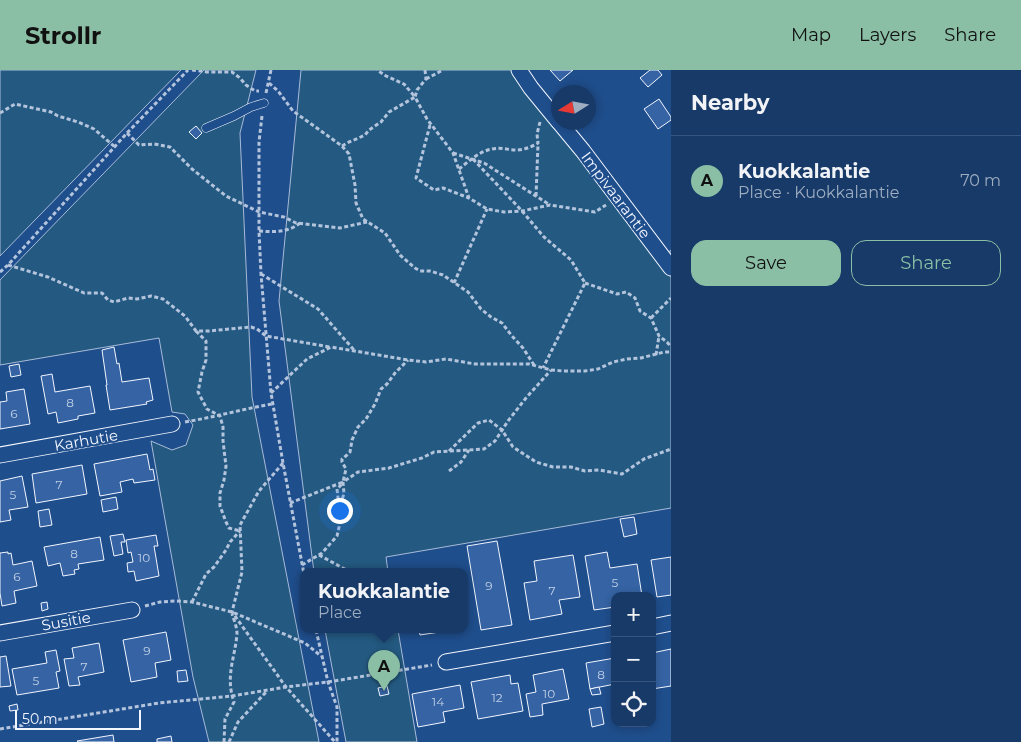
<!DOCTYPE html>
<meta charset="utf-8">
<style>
body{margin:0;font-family:Montserrat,sans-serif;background:#20416f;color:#f1f3f6}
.controls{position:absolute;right:15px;bottom:15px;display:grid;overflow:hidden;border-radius:10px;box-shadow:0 2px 8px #0003}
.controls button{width:45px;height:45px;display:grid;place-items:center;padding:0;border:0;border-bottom:1px solid #36547d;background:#173a69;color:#f1f3f6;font:25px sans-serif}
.compass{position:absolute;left:551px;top:15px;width:45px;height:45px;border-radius:50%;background:#173a69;box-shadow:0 2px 8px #0003;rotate:259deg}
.scale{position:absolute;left:15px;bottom:12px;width:126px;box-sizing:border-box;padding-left:5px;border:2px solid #f2f6ff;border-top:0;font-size:14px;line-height:18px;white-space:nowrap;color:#f2f6ff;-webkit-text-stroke:4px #1f4e8c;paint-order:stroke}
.you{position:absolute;left:339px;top:440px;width:18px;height:18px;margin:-12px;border:4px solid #fff;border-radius:50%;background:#1a73e8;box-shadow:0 0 0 8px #1a73e833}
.badge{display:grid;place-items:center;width:32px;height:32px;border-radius:50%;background:#8abfa5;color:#111;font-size:16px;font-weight:700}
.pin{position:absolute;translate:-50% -41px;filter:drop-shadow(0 1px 2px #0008)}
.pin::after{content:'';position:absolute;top:26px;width:18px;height:15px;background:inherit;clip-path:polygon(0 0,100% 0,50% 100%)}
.popup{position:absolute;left:300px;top:498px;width:168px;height:65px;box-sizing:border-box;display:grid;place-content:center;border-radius:10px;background:#173a69;filter:drop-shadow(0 1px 4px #0005);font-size:16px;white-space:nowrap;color:#9eadc0}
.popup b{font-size:19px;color:#f1f3f6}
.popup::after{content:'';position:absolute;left:50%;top:100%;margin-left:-10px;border:10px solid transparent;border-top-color:#173a69}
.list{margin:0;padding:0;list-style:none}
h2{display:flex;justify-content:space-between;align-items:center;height:65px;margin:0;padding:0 20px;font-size:21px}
h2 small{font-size:16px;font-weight:400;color:#9eadc0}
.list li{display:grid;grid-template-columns:32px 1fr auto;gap:15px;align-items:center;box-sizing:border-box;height:90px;padding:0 20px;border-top:1px solid #36547d}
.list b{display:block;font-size:19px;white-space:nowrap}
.list p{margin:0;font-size:16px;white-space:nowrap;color:#9eadc0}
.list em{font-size:16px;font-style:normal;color:#9eadc0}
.actions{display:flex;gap:10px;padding:15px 20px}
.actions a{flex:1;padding:11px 0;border:1px solid #8abfa5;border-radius:15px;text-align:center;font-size:18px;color:#8abfa5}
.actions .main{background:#8abfa5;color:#111}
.icon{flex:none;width:28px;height:28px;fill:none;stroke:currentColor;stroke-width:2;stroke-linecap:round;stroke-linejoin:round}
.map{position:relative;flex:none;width:671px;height:672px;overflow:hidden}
header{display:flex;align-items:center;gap:30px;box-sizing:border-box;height:70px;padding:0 25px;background:#8abfa5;color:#111}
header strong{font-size:24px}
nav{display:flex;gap:28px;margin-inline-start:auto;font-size:18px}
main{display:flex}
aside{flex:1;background:#173a69}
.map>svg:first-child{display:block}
</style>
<header>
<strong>Strollr</strong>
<nav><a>Map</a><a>Layers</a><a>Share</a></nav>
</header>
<main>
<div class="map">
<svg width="671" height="672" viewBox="0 0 671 672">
<rect width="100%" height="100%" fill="#1f4e8c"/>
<g fill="#245a82" stroke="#a8bbd7">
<polygon points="0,0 181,0 0,186"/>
<polygon points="204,0 256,0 240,63 252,327 319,672 209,672 193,607 151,371 172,380 186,375 193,355 185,344 172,342 159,268 0,295 0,210"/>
<polygon points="301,0 511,0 658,191 671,180 671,438 386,487 388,502 314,502 279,231"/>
<polygon points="325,560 398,560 417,672 346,672"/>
</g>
<g fill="#3563a3" stroke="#f2f6ff">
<polygon points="550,0 573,0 560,11"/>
<polygon points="650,0 658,0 662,5 648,17 640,8"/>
<polygon points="659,29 671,47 671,50 658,59 644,39"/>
<polygon points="196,56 202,63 196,69 189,62"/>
<polygon points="114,277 117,294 119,293 122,312 149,308 153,330 146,332 147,334 110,340 106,315 107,315 102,280"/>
<polygon points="19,294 21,305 11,307 9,296"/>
<polygon points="52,304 55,322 90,316 95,343 78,346 78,349 58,353 56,342 48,344 41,306"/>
<polygon points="24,319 30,354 0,359 0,332 7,331 6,322"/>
<polygon points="147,384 150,400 153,399 155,410 134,413 133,409 120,412 122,422 100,426 94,394"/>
<polygon points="82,395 87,424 36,433 32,404"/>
<polygon points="22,406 28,437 9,440 11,450 0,452 0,411"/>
<polygon points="116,427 118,439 103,442 101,430"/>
<polygon points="49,439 52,455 40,457 38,441"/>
<polygon points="634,447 637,464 624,467 620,449"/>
<polygon points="123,464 125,472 121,472 123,484 114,486 110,466"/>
<polygon points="156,465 158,476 154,476 159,506 136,511 134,501 128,502 127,493 133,492 131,482 128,483 126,470"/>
<polygon points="100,467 104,490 78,494 79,499 74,500 75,504 63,506 60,493 48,496 44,477"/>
<polygon points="497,471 512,555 481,560 467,476"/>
<polygon points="8,482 8,484 11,483 13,495 32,491 37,516 14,521 16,533 2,536 0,523 0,483"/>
<polygon points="607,482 610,498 637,494 642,526 615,526 615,537 594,540 585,486"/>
<polygon points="573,485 580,527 559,530 562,544 530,550 524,513 537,511 534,491"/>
<polygon points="671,487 671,525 657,527 651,490"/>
<polygon points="47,532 48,539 42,541 41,533"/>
<polygon points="419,560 453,560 420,565"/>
<polygon points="166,562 171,590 155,593 157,607 131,612 123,570"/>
<polygon points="99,573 104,602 78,607 80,615 69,616 64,589 74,588 72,578"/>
<polygon points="671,579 671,616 652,619 652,583"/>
<polygon points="56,580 60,601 56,602 59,618 17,625 12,599 47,593 45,582"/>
<polygon points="6,586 11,616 0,617 0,587"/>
<polygon points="615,588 615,614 590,619 586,593"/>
<polygon points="563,599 569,629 542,634 543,645 530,647 526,624 536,622 533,605"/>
<polygon points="186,600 188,611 178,612 177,601"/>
<polygon points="510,605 511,614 518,613 523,641 478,649 471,612"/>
<polygon points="460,615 464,638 443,642 445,652 418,657 412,624"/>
<polygon points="387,616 389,624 380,626 378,618"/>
<polygon points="599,617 601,624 592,625 590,619"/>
<polygon points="17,634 18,640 10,641 9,636"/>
<polygon points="601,637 604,654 592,657 589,639"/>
<polygon points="113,665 114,672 78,672 77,671"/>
<polygon points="171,666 172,672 157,672 157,669"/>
</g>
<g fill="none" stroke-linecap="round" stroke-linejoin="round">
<g stroke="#f2f6ff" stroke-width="9">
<polyline id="lane" points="206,58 234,46 251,37 264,33"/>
</g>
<g stroke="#f2f6ff" stroke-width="17">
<g id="street">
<polyline points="519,0 531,18 558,51"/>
<polyline points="559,52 583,81 671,198"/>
<polyline points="0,385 172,354"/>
<polyline points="652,557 671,553"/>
<polyline points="0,563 132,540"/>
<polyline points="446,592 615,563"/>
</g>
</g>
<g stroke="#b3c4dc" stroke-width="3" stroke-dasharray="4 2.5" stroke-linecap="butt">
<polyline points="192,0 207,2 232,2 240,8 246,15 255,21 259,21"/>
<polyline points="425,0 426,9 417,20 415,27 427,49 453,83 469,128 487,139 504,142 522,141 550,135 595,142 606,135"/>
<polyline points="426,9 443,0"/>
<polyline points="269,13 278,21 293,41 342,76 349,84 355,115 356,133 363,149 385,163 400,185 415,198 420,201 430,201 443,205 468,222 481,239 491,247 502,253 512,266 523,278 534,295"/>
<polyline points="266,23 271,0"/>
<polyline points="0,43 15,34 51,42 58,46 78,52 94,59 115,77"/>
<polyline points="262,46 259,72 259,161 261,204 271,323 283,393 304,504"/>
<polyline points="430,55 416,108 434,120 443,118 469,128"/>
<polyline points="127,63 139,75 154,74 170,77 192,99 226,126 259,142 284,147 296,153 340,158 367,152"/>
<polyline points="342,76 349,72 354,70 365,65 369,60 381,52 389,42 415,27 404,14 386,6 377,0"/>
<polyline points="453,83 484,93 550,135"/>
<polyline points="473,89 522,141 544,167 571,190 585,213 543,298"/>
<path d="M459,99C469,91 480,81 492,79C501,77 508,80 516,80C523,80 532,77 538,73L537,64L540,52"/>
<polyline points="536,126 538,74"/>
<path d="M259,161C274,162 287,163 300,153"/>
<polyline points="8,195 48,207 84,223 102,223 108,230 114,232 128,228 137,229 151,226 163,229 185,246 196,261 209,261 251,257 257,259 266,266 330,277"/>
<polyline points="0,202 8,195 127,63 188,0"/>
<polyline points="261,204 318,239 354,280"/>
<polyline points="454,213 487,139"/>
<polyline points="585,213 617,224 626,222 635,228 640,241 651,248 659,266 667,272 671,277"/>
<polyline points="651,248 671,228"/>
<polyline points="196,261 206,271 206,290 202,302 198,322 207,339 220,346 223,357 223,371 226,396 224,410 220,423 220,436 226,452 229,458 240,461"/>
<polyline points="656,285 659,266"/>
<polyline points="271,323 307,289 331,277 408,290 426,292 446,289 475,294 529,294 551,300 563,301 585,301 598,299 613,292 627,289 641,288 664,282 671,282"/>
<path d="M185,352C215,347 243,339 272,334"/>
<polyline points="449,381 478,353 489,350 502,360 513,377 536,392 553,397 571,397 585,401 599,400 622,404 644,389 671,379"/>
<polyline points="283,393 259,421 240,455 242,502 232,542 286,617 335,672"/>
<polyline points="449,401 461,392 469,380"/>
<polyline points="290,433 343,412 346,399 342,392 342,389 347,385 350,382 352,370 358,357 366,349 375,334 381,319 387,314 395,303 408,290"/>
<polyline points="339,436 337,419 343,413"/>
<polyline points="319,485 350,502"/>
<polyline points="302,495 322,483 337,466 340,453 339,437 344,424 343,412 358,402 389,398 422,388 434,382 484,379 495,371 508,351 526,328 551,300"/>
<polyline points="192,532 206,504 214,497 226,480 230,472 240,461"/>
<polyline points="145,536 160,532 175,531 192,532 232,542 305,573 321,586"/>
<polyline points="316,560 328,612 337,637 337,672"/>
<polyline points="0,659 159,633 232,626 286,617 328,612 432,595"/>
<path d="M224,672L225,649L234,632C225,606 235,588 237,564C237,557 234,550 232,544"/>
<polyline points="229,672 238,652 267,621"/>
</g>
<use href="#lane" stroke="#1f4e8c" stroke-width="8"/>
<use href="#street" stroke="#1f4e8c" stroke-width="15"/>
</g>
<g text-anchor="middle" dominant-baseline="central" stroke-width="4" stroke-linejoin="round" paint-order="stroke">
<g font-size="12" fill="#c3d1e8">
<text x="70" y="332">8</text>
<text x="14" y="343">6</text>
<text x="59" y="414">7</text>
<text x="13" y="424">5</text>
<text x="74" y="483">8</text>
<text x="144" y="487">10</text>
<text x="17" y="506">6</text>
<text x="615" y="512">5</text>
<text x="489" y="515">9</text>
<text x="552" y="520">7</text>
<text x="147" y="580">9</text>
<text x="84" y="596">7</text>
<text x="601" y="604">8</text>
<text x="36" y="610">5</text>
<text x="549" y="623">10</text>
<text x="497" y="627">12</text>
<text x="438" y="631">14</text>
</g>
<g font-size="15" fill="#f2f6ff" stroke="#1f4e8c">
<text transform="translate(616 125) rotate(53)">Impivaarantie</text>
<text transform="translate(86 370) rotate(-10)">Karhutie</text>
<text transform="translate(66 551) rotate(-10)">Susitie</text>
</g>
</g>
</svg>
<div class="controls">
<button>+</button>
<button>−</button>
<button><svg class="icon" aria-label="locate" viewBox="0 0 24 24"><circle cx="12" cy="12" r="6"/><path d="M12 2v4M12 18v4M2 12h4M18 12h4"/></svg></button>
</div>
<svg class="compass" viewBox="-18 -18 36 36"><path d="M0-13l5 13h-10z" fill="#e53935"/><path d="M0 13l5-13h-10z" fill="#9eadc0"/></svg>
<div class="scale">50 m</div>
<div class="you"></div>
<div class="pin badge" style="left:384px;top:621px">A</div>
<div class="popup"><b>Kuokkalantie</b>Place</div>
</div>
<aside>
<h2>Nearby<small></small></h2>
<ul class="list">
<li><span class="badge">A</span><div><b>Kuokkalantie</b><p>Place · Kuokkalantie</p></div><em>70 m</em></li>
</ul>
<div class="actions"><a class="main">Save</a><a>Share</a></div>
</aside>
</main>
